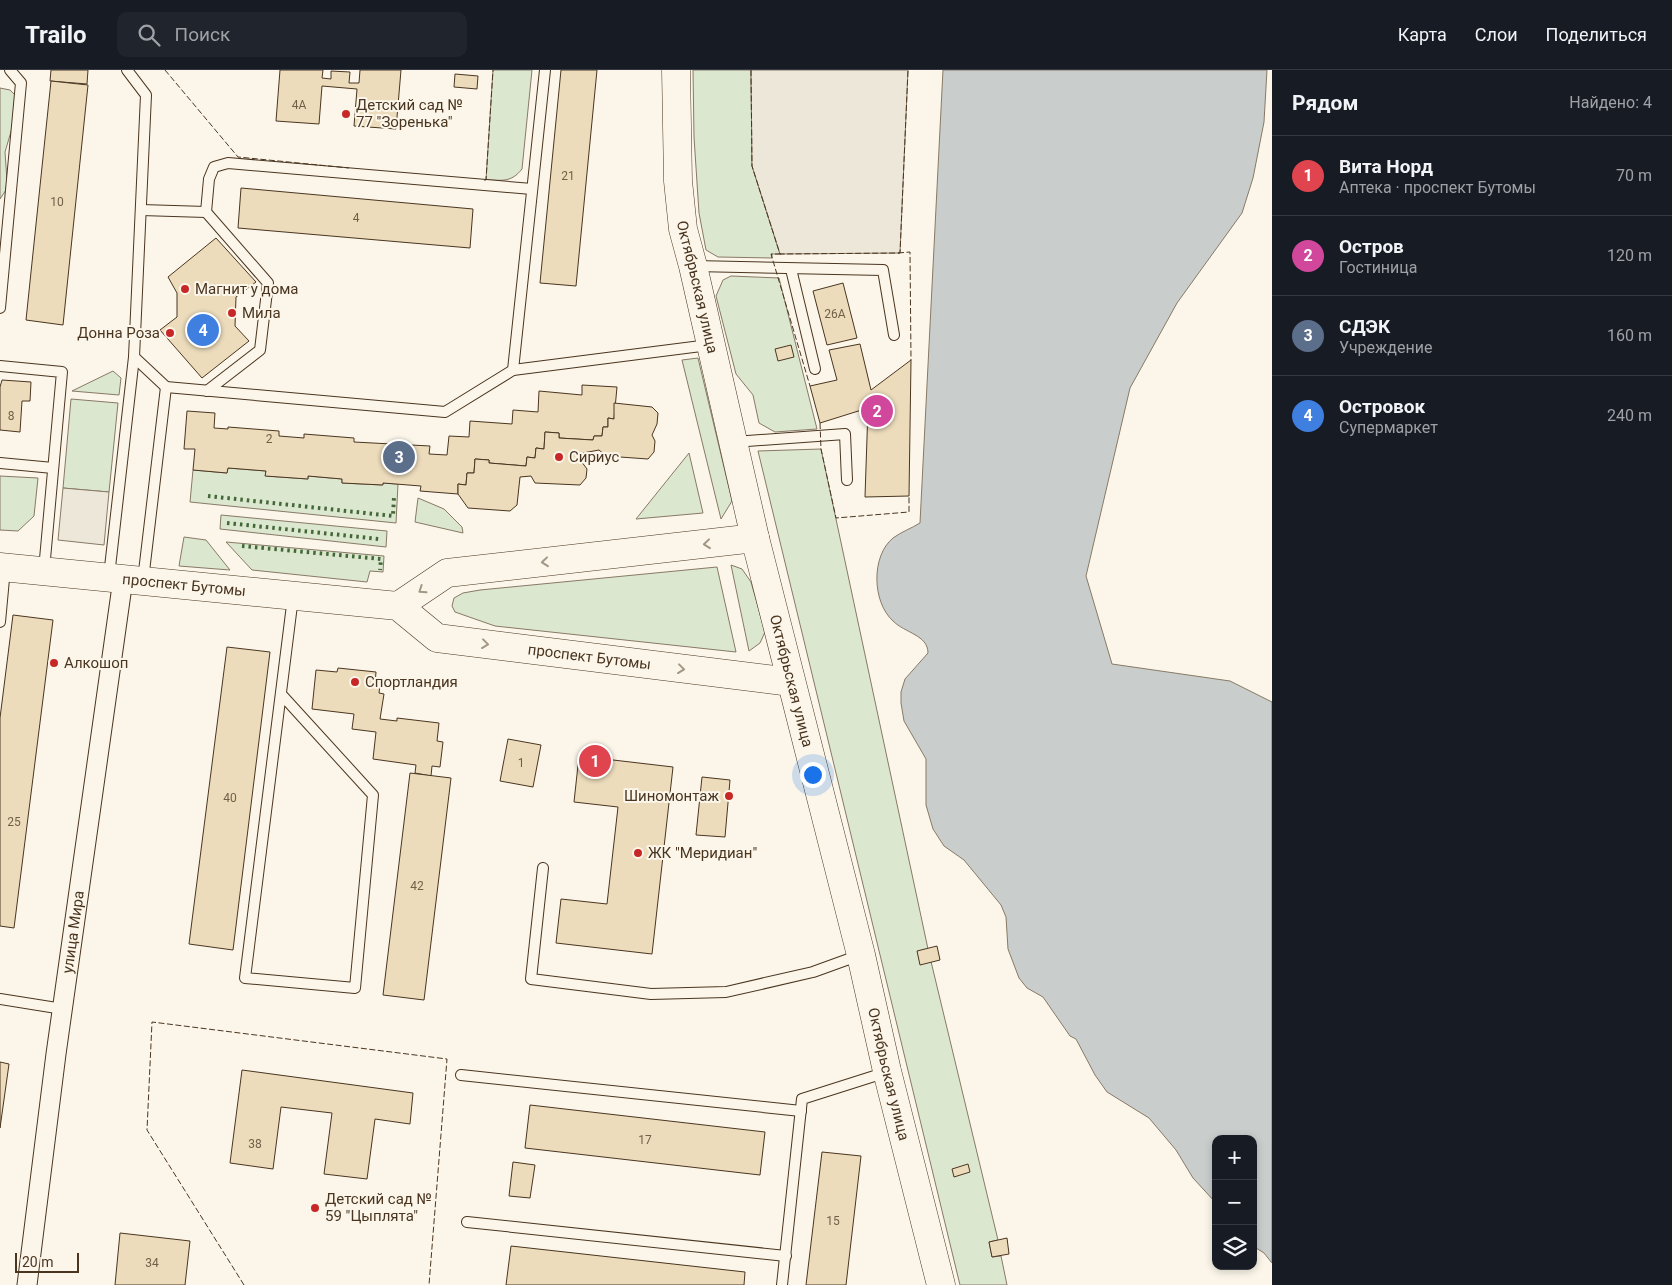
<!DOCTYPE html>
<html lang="ru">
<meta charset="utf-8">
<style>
body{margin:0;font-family:Roboto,sans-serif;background:#20242c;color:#f1f3f6}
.controls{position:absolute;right:15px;bottom:15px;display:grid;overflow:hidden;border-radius:10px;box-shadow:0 2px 8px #0003}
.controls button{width:45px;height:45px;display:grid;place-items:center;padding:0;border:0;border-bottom:1px solid #363941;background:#171b24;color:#f1f3f6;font:25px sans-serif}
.scale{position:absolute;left:15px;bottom:12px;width:64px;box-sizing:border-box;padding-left:5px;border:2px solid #4a3520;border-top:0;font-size:14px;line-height:18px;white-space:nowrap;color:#4a3520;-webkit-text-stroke:4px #fbf6e9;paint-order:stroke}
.you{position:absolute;left:812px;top:704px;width:18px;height:18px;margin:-12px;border:4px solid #fff;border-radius:50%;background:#1a73e8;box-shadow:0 0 0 8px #1a73e833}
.badge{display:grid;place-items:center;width:32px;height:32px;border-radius:50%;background:#c62828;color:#fff;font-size:16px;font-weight:700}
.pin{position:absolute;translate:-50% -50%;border:2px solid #fff;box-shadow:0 1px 5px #0006}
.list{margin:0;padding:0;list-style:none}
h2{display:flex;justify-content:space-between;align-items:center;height:65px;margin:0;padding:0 20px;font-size:21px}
h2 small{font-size:16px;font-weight:400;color:#9ea1a6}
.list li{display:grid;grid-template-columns:32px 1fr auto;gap:15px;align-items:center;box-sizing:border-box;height:80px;padding:0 20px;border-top:1px solid #363941}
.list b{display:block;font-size:19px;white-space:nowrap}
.list p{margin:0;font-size:16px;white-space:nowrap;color:#9ea1a6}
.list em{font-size:16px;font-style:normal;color:#9ea1a6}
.icon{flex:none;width:28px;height:28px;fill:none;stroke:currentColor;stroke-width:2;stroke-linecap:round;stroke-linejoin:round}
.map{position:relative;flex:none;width:1272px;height:1215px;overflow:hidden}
header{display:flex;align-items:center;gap:30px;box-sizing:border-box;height:70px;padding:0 25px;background:#171b24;border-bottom:1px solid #363941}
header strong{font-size:24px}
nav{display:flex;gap:28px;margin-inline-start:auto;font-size:18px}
.search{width:350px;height:45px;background:#20242c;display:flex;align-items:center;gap:12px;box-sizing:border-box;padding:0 18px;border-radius:10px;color:#9ea1a6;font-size:19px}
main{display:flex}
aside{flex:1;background:#171b24}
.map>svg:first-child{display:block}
</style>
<header>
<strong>Trailo</strong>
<div class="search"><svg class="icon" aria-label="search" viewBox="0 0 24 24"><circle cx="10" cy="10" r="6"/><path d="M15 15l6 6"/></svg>Поиск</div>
<nav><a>Карта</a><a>Слои</a><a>Поделиться</a></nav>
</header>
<main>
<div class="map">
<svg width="1272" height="1215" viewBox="0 0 1272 1215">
<rect width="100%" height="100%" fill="#fbf6e9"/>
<g fill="#dce7d0" stroke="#887966">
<path d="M493,0H532L522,99C511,113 502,110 486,110Z"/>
<polygon points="693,0 751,0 752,96 780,184 772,184 772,188 718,187 706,180 699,143 694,67"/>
<polygon points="0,18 10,20 16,26 15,48 5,82 7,111 6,120 0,129"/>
<polygon points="731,206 779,208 817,359 775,362 759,353 753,325 736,304 716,226 723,210"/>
<polygon points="698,288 732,431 721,449 682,290"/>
<polygon points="113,301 121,308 119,325 72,321"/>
<polygon points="71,329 118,333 109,422 63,418"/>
<polygon points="821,379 928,879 998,1170 989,1172 992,1187 1001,1186 1007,1215 960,1215 758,381"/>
<polygon points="689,383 703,443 636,449"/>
<polygon points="228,398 266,401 266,406 308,409 308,406 342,409 342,413 382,415 383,413 398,414 396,453 190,432 193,400 227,403"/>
<polygon points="0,406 38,408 34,446 18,461 0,460"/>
<polygon points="418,428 444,439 462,457 463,463 415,452"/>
<polygon points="221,445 387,461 386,477 220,459"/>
<polygon points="184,467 206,470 230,500 179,496"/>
<polygon points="226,472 384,486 383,502 370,501 367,512 252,500"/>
<polygon points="731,495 742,499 751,512 765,562 760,573 749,581"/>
<polygon points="717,497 736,582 495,556 455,542 452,536 454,528 463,523 480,520"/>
</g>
<g fill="#ede7d9" stroke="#887966">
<polygon points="751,0 908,0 900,183 780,184 752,96"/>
<polygon points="63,418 109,422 104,475 58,470"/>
</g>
<path fill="#c9cecd" stroke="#887966" d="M943,0H1267L1264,52L1253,108L1242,143L1177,233L1130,318L1086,506L1112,594L1230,611L1272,632V1193L1264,1183L1253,1176V1069H1216V1133L1193,1108L1176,1080L1149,1048L1107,1022L1095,1005L1076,969L1070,966L1043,927L1027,918L1019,908L1008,879L1006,847L1001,835L964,790L944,776L933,759L926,735V689L904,651L901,633V622L905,609L928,583C928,565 905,563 893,551C872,532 871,486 893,468C901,462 912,458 920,453Z"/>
<g fill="#ecdcbc" stroke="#4a3520">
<polygon points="51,0 88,0 87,14 50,11"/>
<polygon points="280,0 323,0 322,8 331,9 331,1 350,2 349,13 359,13 360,0 401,0 396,59 354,56 357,19 322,16 319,54 276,51"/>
<polygon points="561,0 597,0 576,216 540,213"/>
<polygon points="455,4 478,6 477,19 454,17"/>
<polygon points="51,11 88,15 63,255 26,250"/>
<polygon points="241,118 473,139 470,178 238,158"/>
<polygon points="216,168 256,212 236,227 235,256 249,271 202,308 160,260 177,247 177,223 168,207"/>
<polygon points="843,213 857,268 827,275 813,221"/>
<polygon points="860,274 871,320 911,290 909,426 865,427 868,338 820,353 810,316 837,310 829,280"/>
<polygon points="791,275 794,287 778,291 775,279"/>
<polygon points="2,310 31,312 30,331 22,331 20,362 0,360 0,317"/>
<polygon points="582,315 617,317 614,349 608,348 608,357 603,357 602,366 594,366 593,370 559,368 559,363 545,362 544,379 536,378 535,388 527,387 526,396 489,393 489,390 475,389 474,403 467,403 466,415 458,414 458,424 420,421 421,416 383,413 383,415 342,413 342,409 308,406 308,409 265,406 266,401 228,398 227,403 193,400 195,379 184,379 187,341 215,343 214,358 228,359 228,357 279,361 279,366 304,368 304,364 354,368 354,372 430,376 429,384 447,385 449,366 469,367 470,351 512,354 513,340 538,342 539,321 582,325"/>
<polygon points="614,333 652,337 658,343 657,354 652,365 655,371 654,382 648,389 606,386 599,380 583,383 581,391 587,399 586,408 580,415 535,413 531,406 520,407 517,435 510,441 468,438 458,424 458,414 466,415 467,403 474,403 475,389 489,390 489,393 526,396 527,387 535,388 536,378 544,379 545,362 559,363 559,368 593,370 594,366 602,366 603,357 608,357 608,348 614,349"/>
<polygon points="13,545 53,550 14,858 0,856 0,648"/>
<polygon points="227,577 270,582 233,880 189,874"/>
<polygon points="338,598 376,602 375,614 380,615 379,623 384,624 380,649 397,651 397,648 439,653 437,671 443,672 440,697 432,696 431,706 415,703 416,695 373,689 376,662 352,659 354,644 312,639 316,600 337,602"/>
<polygon points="508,669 541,675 533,717 500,711"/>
<polygon points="579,686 673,697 652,884 556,873 561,829 607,834 618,737 574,732"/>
<polygon points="410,703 451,708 424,930 383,925"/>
<polygon points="702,707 730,710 725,767 696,765"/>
<polygon points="937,876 940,890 920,895 917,881"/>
<polygon points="0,992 9,994 0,1058"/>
<polygon points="242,1000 413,1023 410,1054 375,1049 367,1109 324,1104 332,1043 281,1037 273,1099 230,1093"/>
<polygon points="530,1035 765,1062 760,1105 525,1078"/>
<polygon points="822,1082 861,1086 846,1215 806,1215"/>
<polygon points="513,1092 535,1095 530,1128 509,1126"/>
<polygon points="968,1094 970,1102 954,1107 952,1099"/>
<polygon points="120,1163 190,1171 185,1215 115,1215"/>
<polygon points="1007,1168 1009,1184 992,1187 989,1172"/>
<polygon points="511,1176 745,1202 744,1215 506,1215"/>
</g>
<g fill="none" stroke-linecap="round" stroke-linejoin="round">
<g stroke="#4a3520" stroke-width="12">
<g id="lane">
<polyline points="141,140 206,142 268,213 260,280 207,321"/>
<polyline points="206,142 209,109 214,97 228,93 532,119"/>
<polyline points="694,196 883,200 894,265"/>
<polyline points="791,199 815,299"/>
<polyline points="0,238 21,13 10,0"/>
<polyline points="134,287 166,317 445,342 513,300 709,275"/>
<polyline points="0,296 62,302 44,500"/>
<polyline points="513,300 545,0"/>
<polyline points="734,372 845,364 847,410"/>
<polyline points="0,393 53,398"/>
<polyline points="109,506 134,287 146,25 127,0"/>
<polyline points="143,510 166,317"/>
<polyline points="0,552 5,498"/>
<polyline points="281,624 373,725 355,918 245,908 293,527"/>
<polyline points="543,798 531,909 651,924 726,922 813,902 860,885"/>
<polyline points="0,929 63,939"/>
<polyline points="461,1005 801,1041"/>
<polyline points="467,1152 786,1186"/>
<polyline points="782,1215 802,1029 887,1002"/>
</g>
</g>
<g stroke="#4a3520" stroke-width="21">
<g id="street">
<path id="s1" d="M27,1215L56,984L123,509"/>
</g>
</g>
<g stroke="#4a3520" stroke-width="29">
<g id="secondary">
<path id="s2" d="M676,0L678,111L683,159L693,196L755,468L861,885L887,1001L941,1215"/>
<path id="s3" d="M0,497L398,536L437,568L791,612"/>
<polyline points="398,536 447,503 755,468"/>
</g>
</g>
<use href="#lane" stroke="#fbf6e9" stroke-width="10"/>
<use href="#street" stroke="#fbf6e9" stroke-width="19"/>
<use href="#secondary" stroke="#fbf6e9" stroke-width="28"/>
<g stroke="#436837" stroke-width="4" stroke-dasharray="2.5 4" stroke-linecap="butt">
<polyline points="208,426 393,446 394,427"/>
<polyline points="227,453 379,469"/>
<polyline points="242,476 381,489 380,500"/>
</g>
<g stroke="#4a3520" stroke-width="1" stroke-dasharray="6 2.5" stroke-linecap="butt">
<polyline points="165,0 238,87 349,98"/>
<polyline points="751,0 752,96 780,184 900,183 908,0"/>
<polyline points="484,110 486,110 493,0"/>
<polyline points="898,183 910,182 911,290"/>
<polyline points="781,184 771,184 810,316"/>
<polyline points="820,353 821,379 836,448 909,442 909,426"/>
<polyline points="244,1215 147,1060 152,952 447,989 429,1215"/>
</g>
</g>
<defs><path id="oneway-chevron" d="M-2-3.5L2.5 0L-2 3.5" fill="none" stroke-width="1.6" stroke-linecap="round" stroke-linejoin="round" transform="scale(1.25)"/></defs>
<g stroke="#a29684">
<use href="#oneway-chevron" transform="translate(707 474) rotate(174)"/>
<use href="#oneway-chevron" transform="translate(545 492) rotate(174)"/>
<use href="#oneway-chevron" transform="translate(422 520) rotate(146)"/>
<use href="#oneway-chevron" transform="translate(485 574) rotate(7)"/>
<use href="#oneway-chevron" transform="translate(681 599) rotate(7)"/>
</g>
<g fill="#c62828" stroke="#fbf6e9" stroke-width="2">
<circle cx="346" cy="44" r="5"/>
<circle cx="185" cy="219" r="5"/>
<circle cx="232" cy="243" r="5"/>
<circle cx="170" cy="263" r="5"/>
<circle cx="559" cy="387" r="5"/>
<circle cx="54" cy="593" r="5"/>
<circle cx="355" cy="612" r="5"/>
<circle cx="729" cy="726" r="5"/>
<circle cx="638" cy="783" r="5"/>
<circle cx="315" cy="1138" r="5"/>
</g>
<g text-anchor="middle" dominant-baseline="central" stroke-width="4" stroke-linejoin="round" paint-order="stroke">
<g font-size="12" fill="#725f47">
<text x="299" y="35">4А</text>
<text x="568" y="106">21</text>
<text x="57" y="132">10</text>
<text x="356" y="148">4</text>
<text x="835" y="244">26А</text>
<text x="11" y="346">8</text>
<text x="269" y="369">2</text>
<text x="521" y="693">1</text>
<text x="230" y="728">40</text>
<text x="14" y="752">25</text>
<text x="417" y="816">42</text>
<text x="645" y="1070">17</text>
<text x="255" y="1074">38</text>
<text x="833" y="1151">15</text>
<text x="152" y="1193">34</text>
</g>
<g font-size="15" fill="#4a3520" stroke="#fbf6e9" text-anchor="start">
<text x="356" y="35">Детский сад №<tspan x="356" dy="17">77 "Зоренька"</tspan></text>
<text x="195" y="219">Магнит у дома</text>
<text x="242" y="243">Мила</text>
<text x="160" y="263" text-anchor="end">Донна Роза</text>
<text x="569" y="387">Сириус</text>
<text x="64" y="593">Алкошоп</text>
<text x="365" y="612">Спортландия</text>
<text x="719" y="726" text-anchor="end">Шиномонтаж</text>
<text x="648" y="783">ЖК "Меридиан"</text>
<text x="325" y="1129">Детский сад №<tspan x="325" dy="17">59 "Цыплята"</tspan></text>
</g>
<g font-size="15" fill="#4a3520" stroke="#fbf6e9">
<text stroke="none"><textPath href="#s2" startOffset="219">Октябрьская улица</textPath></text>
<text stroke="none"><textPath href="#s3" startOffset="185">проспект Бутомы</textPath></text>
<text stroke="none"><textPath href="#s3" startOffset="604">проспект Бутомы</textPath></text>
<text stroke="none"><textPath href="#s2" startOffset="624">Октябрьская улица</textPath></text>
<text stroke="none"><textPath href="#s1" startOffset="356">улица Мира</textPath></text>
<text stroke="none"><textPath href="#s2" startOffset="1029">Октябрьская улица</textPath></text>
</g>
</g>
</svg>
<div class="controls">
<button>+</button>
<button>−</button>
<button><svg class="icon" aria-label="layers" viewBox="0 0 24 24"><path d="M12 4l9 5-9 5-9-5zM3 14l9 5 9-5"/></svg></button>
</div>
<div class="scale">20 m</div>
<div class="you"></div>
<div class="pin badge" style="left:595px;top:691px;background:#e0444e">1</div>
<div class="pin badge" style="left:877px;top:341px;background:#d1479c">2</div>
<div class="pin badge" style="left:399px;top:387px;background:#5c6f8a">3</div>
<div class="pin badge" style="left:203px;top:260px;background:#3f7fe0">4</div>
</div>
<aside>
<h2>Рядом<small>Найдено: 4</small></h2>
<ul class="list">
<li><span class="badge" style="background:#e0444e">1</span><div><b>Вита Норд</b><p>Аптека · проспект Бутомы</p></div><em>70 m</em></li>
<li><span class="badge" style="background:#d1479c">2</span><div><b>Остров</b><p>Гостиница</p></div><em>120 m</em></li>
<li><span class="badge" style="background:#5c6f8a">3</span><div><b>СДЭК</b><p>Учреждение</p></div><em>160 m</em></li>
<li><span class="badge" style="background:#3f7fe0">4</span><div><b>Островок</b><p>Супермаркет</p></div><em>240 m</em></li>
</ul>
</aside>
</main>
